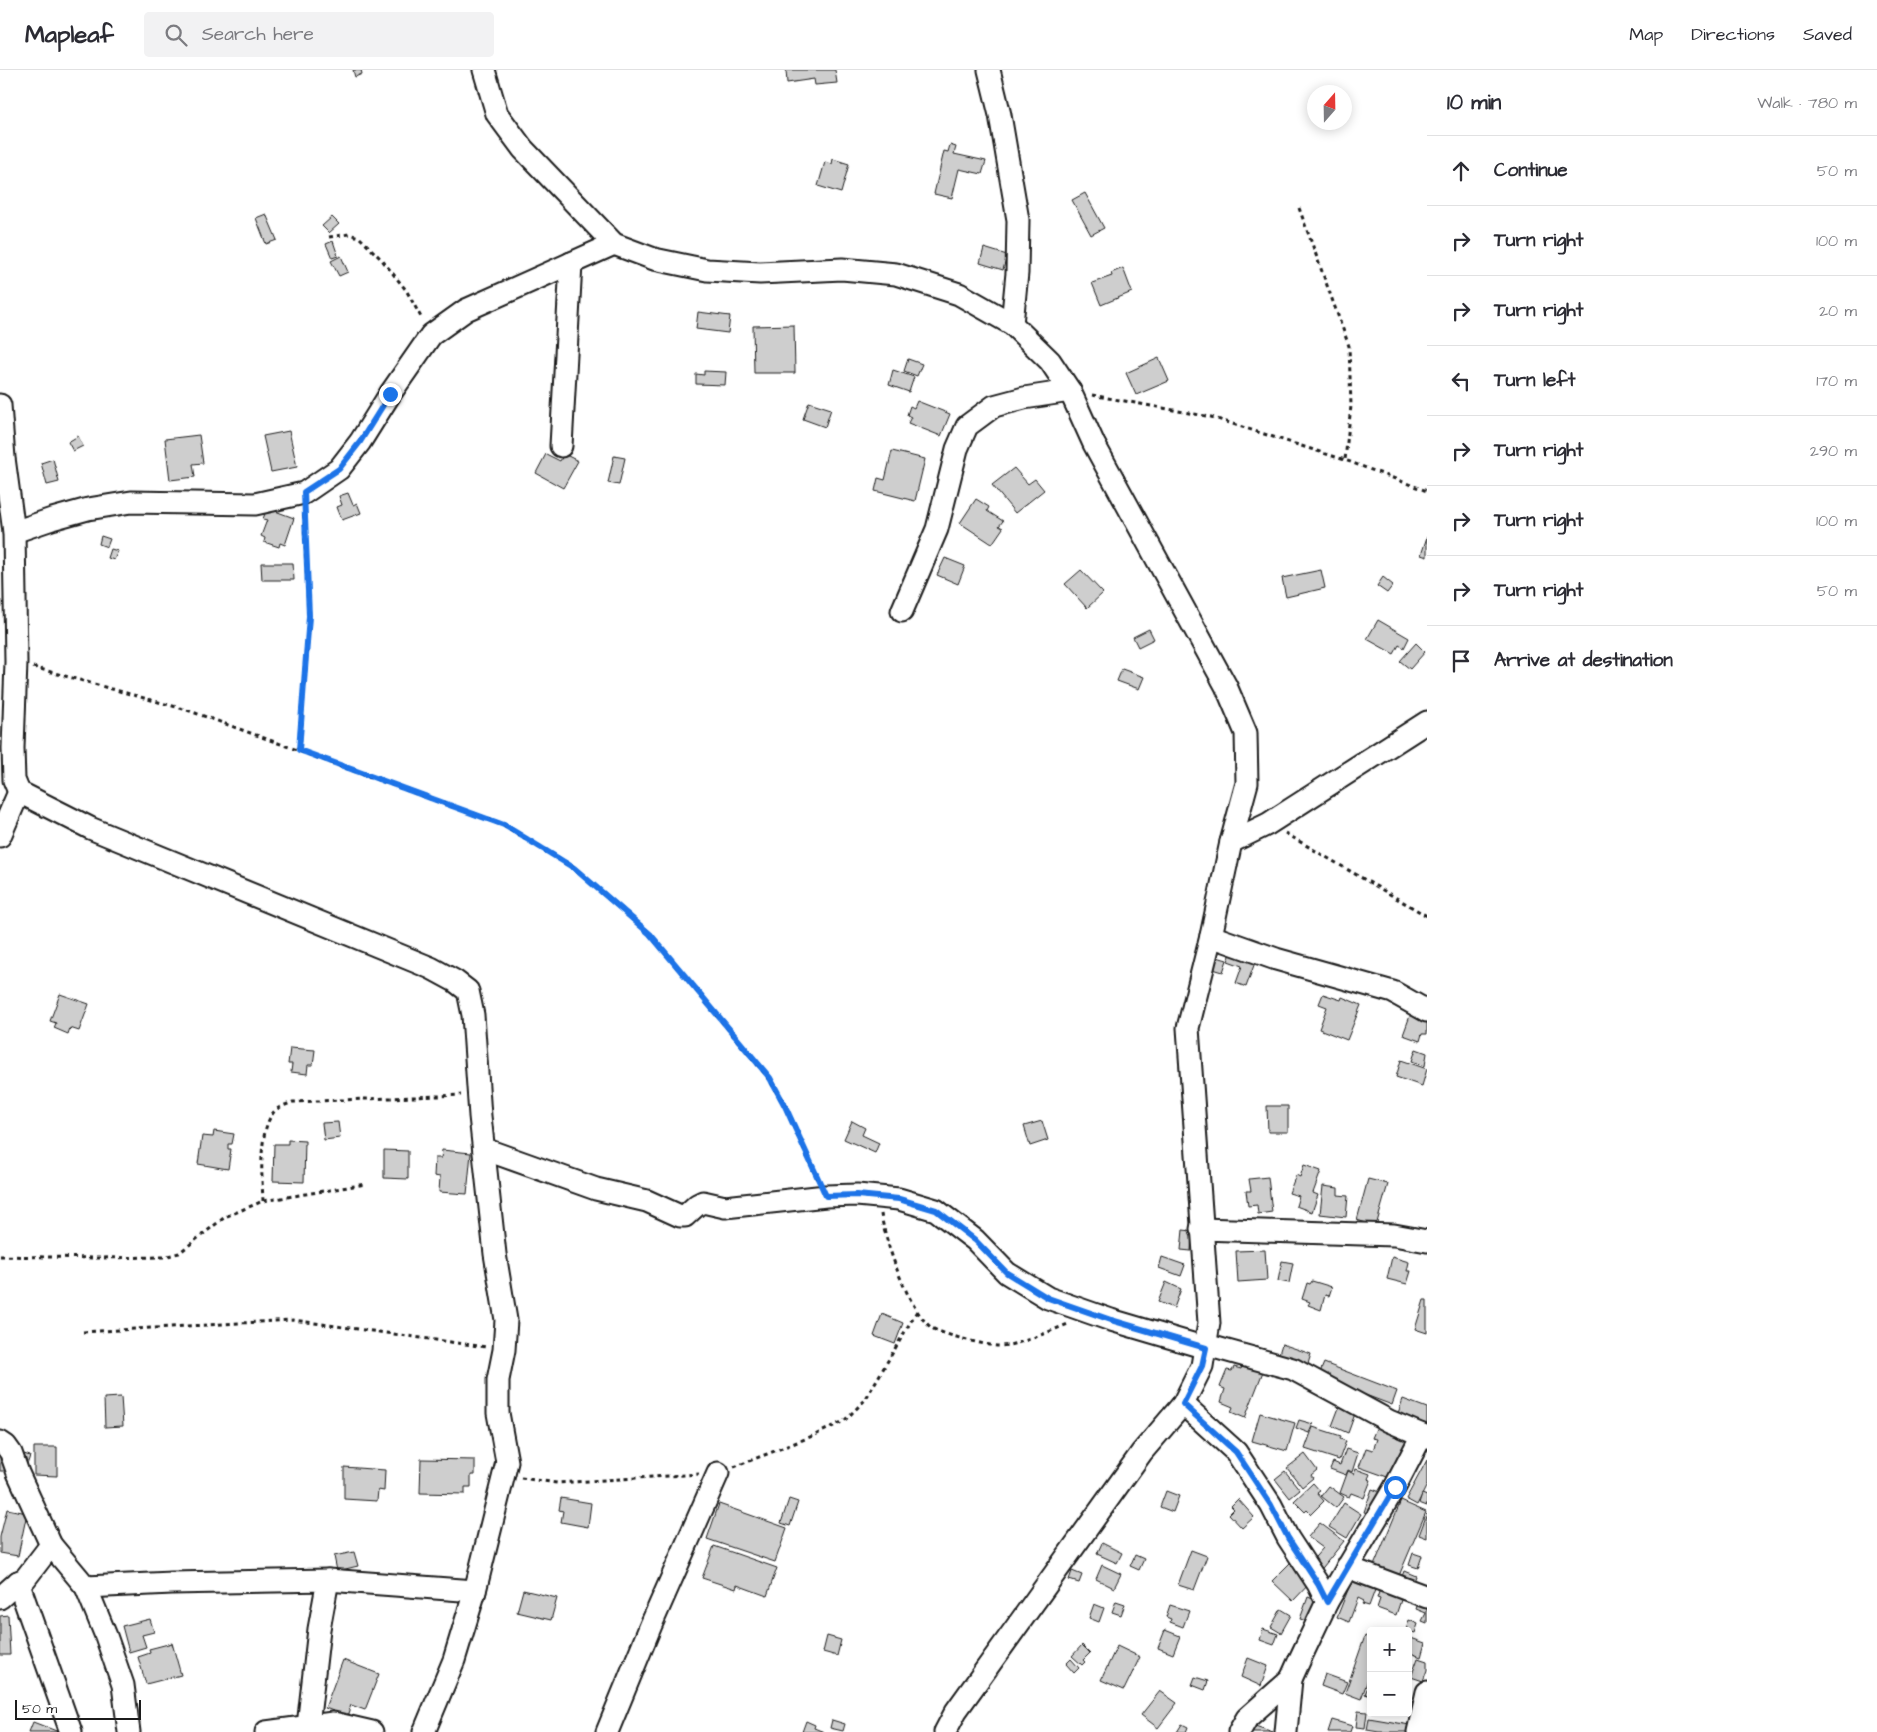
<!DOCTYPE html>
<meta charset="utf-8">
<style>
body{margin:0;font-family:"Architects Daughter",sans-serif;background:#f2f2f3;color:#2b2b33}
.controls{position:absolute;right:15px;bottom:15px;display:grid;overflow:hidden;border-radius:5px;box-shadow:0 2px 12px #0003}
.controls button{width:45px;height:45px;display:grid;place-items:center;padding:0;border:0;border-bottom:1px solid #e1e1e2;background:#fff;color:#2b2b33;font:25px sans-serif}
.compass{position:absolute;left:1307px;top:15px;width:45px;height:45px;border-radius:50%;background:#fff;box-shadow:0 2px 12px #0003;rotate:20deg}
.scale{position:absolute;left:15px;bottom:12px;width:126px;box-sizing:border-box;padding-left:5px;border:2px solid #1c1c1c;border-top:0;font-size:14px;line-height:18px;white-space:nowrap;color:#1c1c1c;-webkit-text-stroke:4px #fff;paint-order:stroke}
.stop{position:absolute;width:15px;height:15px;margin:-11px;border:4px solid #1a73e8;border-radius:50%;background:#fff}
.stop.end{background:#1a73e8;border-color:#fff;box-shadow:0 1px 5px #0008}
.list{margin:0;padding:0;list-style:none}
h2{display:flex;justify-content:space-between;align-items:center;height:65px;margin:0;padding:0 20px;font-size:21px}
h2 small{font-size:16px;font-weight:400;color:#7c7c81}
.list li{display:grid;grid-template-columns:32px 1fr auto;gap:15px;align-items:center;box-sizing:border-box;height:70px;padding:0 20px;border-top:1px solid #e1e1e2}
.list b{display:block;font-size:19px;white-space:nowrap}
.list em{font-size:16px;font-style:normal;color:#7c7c81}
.icon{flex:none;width:28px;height:28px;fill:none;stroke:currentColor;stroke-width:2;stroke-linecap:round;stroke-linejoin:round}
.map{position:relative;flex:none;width:1427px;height:1662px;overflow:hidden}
header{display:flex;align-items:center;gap:30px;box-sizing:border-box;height:70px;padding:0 25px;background:#fff;border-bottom:1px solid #e1e1e2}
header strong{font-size:24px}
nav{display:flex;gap:28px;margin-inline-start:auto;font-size:18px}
.search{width:350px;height:45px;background:#f2f2f3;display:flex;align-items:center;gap:12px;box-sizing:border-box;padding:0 18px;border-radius:5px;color:#7c7c81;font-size:19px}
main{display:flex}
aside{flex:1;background:#fff}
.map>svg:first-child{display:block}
</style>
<header>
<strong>Mapleaf</strong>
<div class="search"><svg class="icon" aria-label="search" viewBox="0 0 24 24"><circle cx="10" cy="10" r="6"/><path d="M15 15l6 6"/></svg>Search here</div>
<nav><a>Map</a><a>Directions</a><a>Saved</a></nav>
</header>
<main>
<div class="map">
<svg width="1427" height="1662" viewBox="0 0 1427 1662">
<rect width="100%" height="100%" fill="#fff"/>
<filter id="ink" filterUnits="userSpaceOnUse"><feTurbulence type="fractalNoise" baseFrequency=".02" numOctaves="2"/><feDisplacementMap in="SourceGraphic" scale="10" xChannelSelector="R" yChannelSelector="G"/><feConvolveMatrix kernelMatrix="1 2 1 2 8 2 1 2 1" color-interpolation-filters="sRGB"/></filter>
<g filter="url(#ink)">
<g fill="#cecece" stroke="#1c1c1c">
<polygon points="353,0 361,0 362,4 355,7"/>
<polygon points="786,0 835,0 837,13 815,15 814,9 787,13"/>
<polygon points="950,75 956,77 954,84 986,91 982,104 959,99 952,128 934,124 944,81 948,82"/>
<polygon points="833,89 849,94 841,123 818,116 825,92 832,94"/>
<polygon points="1085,123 1104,158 1091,165 1072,130"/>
<polygon points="266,144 277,170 266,174 256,148"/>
<polygon points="332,147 339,154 329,163 322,156"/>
<polygon points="333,171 338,186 332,188 326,174"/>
<polygon points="984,178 1007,185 1003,200 980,193"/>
<polygon points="341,186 348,202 339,206 331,191"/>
<polygon points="1123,198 1132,222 1101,235 1092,213 1112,206 1111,203"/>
<polygon points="698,242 730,246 728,263 696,259"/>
<polygon points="794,255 795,303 754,303 753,256"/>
<polygon points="1159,288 1169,311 1136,325 1126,303"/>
<polygon points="908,289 922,294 917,306 904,301"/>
<polygon points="893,300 914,307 909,322 889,315"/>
<polygon points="704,301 726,302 725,315 696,314 696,304 704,305"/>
<polygon points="917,331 950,344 941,366 908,353 911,347 907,345 910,336 914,338"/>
<polygon points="809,332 831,339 825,357 803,349"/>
<polygon points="289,361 297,397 271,402 263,366"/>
<polygon points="199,365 203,393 193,394 195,407 170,410 165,369"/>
<polygon points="78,366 83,376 73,381 68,372"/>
<polygon points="892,381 925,389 915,431 875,421 878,408 885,410"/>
<polygon points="546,384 560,391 564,384 578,391 563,418 536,403"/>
<polygon points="614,386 625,388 619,415 608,413"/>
<polygon points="53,389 59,412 47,415 41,393"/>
<polygon points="1014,398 1028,414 1035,409 1044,420 1015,443 992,415"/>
<polygon points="348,423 353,435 357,433 361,443 342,450 337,437 342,435 339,426"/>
<polygon points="976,429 989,437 987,441 1003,451 999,456 1003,458 992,474 960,453"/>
<polygon points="267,438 294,448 285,475 280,473 279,477 264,472 265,468 261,466 267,450 263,449"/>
<polygon points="101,466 110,469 107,477 99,474"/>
<polygon points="1427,467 1427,487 1421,485"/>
<polygon points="111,479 118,481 114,490 108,488"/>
<polygon points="945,488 965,496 958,514 937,505"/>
<polygon points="261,493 293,493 294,510 262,510"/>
<polygon points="1081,500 1103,523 1087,538 1065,514"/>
<polygon points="1321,500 1325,518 1286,527 1282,508"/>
<polygon points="1383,507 1393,515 1387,523 1377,516"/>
<polygon points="1378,550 1409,568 1404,578 1399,575 1394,584 1367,569"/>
<polygon points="1149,559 1154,569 1138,577 1133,567"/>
<polygon points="1416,573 1425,582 1410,599 1400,591"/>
<polygon points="1122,599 1144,607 1139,619 1117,611"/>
<polygon points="1233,878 1257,887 1246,917 1236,913 1242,896 1228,891"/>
<polygon points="1217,887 1227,890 1223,902 1213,899"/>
<polygon points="60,924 89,934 79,961 70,958 68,964 54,958 56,953 50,951"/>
<polygon points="1323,924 1341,930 1342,927 1361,935 1347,970 1319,959 1327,937 1319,934"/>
<polygon points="1411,943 1427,948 1427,964 1422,964 1420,971 1403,965"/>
<polygon points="290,978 315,980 313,995 308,995 307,1004 291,1002 292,994 288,994"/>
<polygon points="1416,979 1427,983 1425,996 1412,991"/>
<polygon points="1401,990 1427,999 1422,1016 1396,1007"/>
<polygon points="1267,1036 1288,1036 1288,1062 1268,1062"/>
<polygon points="852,1051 865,1058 862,1065 879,1073 875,1083 844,1069"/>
<polygon points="1042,1051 1048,1070 1030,1076 1024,1056"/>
<polygon points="338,1052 340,1068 324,1070 322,1053"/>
<polygon points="214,1061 234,1064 232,1074 228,1074 228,1079 231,1079 228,1099 198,1094 202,1066 213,1067"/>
<polygon points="288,1070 305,1071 304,1112 273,1111 274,1074 288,1074"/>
<polygon points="384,1080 408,1081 408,1109 384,1108"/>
<polygon points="442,1080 471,1083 467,1124 439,1122 440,1107 434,1106 435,1088 441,1088"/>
<polygon points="1304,1095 1321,1101 1313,1123 1318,1125 1312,1142 1296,1136 1299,1126 1289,1123 1296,1105 1300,1107"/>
<polygon points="1268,1107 1272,1142 1258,1144 1257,1135 1248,1136 1246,1121 1251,1121 1249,1109"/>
<polygon points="1368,1109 1388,1114 1376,1156 1357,1150"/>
<polygon points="1323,1116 1338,1118 1338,1125 1348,1126 1346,1147 1320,1144"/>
<polygon points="1183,1160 1192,1161 1191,1181 1181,1180"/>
<polygon points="1265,1180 1267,1210 1238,1212 1236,1181"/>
<polygon points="1162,1187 1185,1195 1181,1206 1159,1198"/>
<polygon points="1392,1187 1409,1192 1407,1201 1411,1201 1407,1214 1387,1209"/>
<polygon points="1282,1191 1293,1193 1289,1213 1278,1211"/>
<polygon points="1312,1211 1332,1217 1329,1226 1325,1225 1321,1240 1308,1235 1310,1232 1302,1229 1307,1213 1310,1214"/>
<polygon points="1166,1212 1181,1219 1174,1238 1158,1232"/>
<polygon points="1424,1230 1427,1230 1427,1263 1415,1259"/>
<polygon points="882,1244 903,1253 895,1274 874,1266"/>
<polygon points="1282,1274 1311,1284 1307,1297 1278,1287"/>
<polygon points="1244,1292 1264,1299 1245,1348 1231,1342 1233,1337 1221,1332 1225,1319 1220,1317 1227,1300 1232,1301 1234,1297 1241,1299"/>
<polygon points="1324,1293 1397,1321 1392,1335 1318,1307"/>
<polygon points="121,1327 123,1356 105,1357 104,1328"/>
<polygon points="1403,1329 1427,1338 1427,1356 1397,1346"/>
<polygon points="1340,1335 1356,1341 1348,1363 1332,1356"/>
<polygon points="1260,1343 1295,1353 1287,1381 1252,1371"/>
<polygon points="1299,1350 1313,1354 1309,1363 1296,1358"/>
<polygon points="1378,1354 1415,1368 1393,1409 1359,1397 1366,1378 1373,1380 1377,1369 1372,1368"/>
<polygon points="1313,1357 1341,1366 1340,1369 1346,1371 1339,1390 1305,1379"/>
<polygon points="34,1377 57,1377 57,1406 34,1405"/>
<polygon points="1346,1379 1358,1383 1352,1402 1348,1400 1346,1405 1330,1399 1333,1392 1340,1395"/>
<polygon points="0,1381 7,1401 0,1401"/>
<polygon points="24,1384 30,1386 26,1398 21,1392"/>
<polygon points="1305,1384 1317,1400 1311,1405 1313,1408 1302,1417 1287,1398"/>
<polygon points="421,1389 475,1390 475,1405 471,1405 471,1417 465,1417 465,1424 420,1423"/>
<polygon points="1427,1390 1427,1415 1417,1435 1406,1429"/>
<polygon points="344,1397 385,1400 384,1421 378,1420 377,1431 344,1429"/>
<polygon points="1356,1399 1370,1404 1368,1409 1371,1410 1364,1428 1351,1423 1349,1427 1340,1423 1348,1401 1354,1404"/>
<polygon points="1285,1401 1300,1420 1290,1428 1275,1409"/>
<polygon points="1313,1413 1320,1421 1317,1423 1324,1431 1311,1444 1307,1440 1305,1442 1294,1431"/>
<polygon points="1329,1416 1344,1427 1336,1438 1321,1426"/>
<polygon points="1372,1419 1383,1423 1375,1445 1364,1442"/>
<polygon points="1166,1421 1179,1426 1173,1442 1160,1437"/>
<polygon points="1422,1424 1427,1426 1427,1436 1419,1433"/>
<polygon points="561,1428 591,1433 588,1457 561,1452 563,1441 559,1440"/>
<polygon points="789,1429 798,1432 790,1456 781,1453"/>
<polygon points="1238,1429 1254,1447 1242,1458 1229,1444 1234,1439 1231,1436"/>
<polygon points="1401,1431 1426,1442 1398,1508 1373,1498"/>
<polygon points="1344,1433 1361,1444 1347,1468 1329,1457"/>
<polygon points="719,1434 787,1458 775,1492 707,1469"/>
<polygon points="7,1439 27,1443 18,1486 0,1483 0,1467"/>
<polygon points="1427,1444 1427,1468 1419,1465"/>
<polygon points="1320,1453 1344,1471 1319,1502 1309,1494 1323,1478 1308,1467"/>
<polygon points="1102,1473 1122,1483 1117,1493 1097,1484"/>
<polygon points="714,1476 777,1498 767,1526 737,1515 736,1519 702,1508"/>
<polygon points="1191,1480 1207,1486 1194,1520 1178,1515"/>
<polygon points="354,1482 358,1496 337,1501 334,1486"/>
<polygon points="1413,1483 1422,1486 1418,1498 1409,1495"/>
<polygon points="1135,1485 1144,1489 1139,1500 1130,1496"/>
<polygon points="1292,1491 1312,1511 1293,1531 1272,1511"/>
<polygon points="1102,1495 1121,1504 1114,1518 1096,1509"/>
<polygon points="1072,1501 1082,1505 1079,1513 1069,1510"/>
<polygon points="1404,1501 1416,1506 1412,1516 1400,1512"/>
<polygon points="1352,1510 1375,1520 1369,1536 1362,1534 1364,1531 1358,1528 1349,1552 1337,1547"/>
<polygon points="1382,1513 1404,1521 1396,1545 1377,1538 1380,1529 1377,1528"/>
<polygon points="523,1520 557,1528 551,1550 517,1542"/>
<polygon points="1308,1527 1318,1531 1311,1552 1300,1549"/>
<polygon points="1420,1529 1427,1531 1427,1553 1422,1551 1426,1543 1416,1539"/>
<polygon points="1116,1531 1125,1534 1121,1545 1112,1542"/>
<polygon points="1094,1534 1104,1538 1099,1552 1089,1548"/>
<polygon points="1170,1535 1189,1541 1183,1557 1170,1552 1171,1549 1166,1547"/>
<polygon points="1281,1539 1291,1545 1281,1563 1271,1557"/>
<polygon points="8,1545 10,1585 0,1585 0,1546"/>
<polygon points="150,1549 154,1562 142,1565 146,1577 129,1582 122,1556"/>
<polygon points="1409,1550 1418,1554 1415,1563 1406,1560"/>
<polygon points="1263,1559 1278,1564 1274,1575 1260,1570"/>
<polygon points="1165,1560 1180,1566 1173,1584 1158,1578"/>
<polygon points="827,1566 841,1570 837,1586 823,1582"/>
<polygon points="1365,1566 1371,1568 1371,1601 1361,1629 1345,1623"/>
<polygon points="1408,1567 1425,1573 1421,1587 1408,1582"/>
<polygon points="172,1573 181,1605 146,1614 138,1587 150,1583 149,1579"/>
<polygon points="1082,1575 1090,1583 1083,1590 1085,1592 1082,1595 1072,1586"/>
<polygon points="1117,1576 1140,1587 1124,1620 1101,1610"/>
<polygon points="1248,1588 1268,1596 1261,1616 1241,1607"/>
<polygon points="1418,1588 1427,1591 1427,1600 1423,1611 1411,1607"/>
<polygon points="1071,1589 1079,1598 1074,1603 1066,1594"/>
<polygon points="343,1590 379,1604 365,1640 351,1635 347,1646 325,1638"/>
<polygon points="1325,1604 1347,1612 1342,1624 1321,1616"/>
<polygon points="1195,1607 1208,1611 1205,1620 1192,1615"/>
<polygon points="1371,1609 1371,1626 1365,1624"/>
<polygon points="1160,1621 1177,1633 1158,1658 1141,1645"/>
<polygon points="1408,1629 1414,1631 1410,1643 1408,1642"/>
<polygon points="1358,1641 1367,1642 1365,1658 1356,1657"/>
<polygon points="1369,1648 1410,1655 1409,1662 1379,1662 1367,1660"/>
<polygon points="832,1650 845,1654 843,1661 830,1658"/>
<polygon points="1332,1650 1352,1656 1350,1662 1328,1662"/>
<polygon points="806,1651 815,1655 814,1658 824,1662 802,1662"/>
<polygon points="33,1652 59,1662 29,1662"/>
<polygon points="1182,1654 1188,1657 1186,1662 1177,1662"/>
<polygon points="1252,1655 1273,1662 1250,1662"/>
</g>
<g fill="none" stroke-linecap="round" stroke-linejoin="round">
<g stroke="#1c1c1c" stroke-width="25">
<g id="minor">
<polyline points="484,0 497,44 523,79 614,174 654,189 707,200 760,203 842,199 896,204 959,224 1012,254 1050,291 1070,321 1094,374 1226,616 1246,663 1247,713 1231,772 1211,866 1188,958 1209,1253 1202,1296 1183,1334 1142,1382 956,1641 945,1662"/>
<polyline points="989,0 1000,45 1018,150 1017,203 1012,254"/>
<polyline points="0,335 4,388 14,462 16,592 13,678 14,710 19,722 90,758 431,898 455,911 468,921 473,945 480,1046 495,1184 506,1250 504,1280 498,1310 498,1343 507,1392 475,1521 454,1590 424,1662"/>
<polyline points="561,376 571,193"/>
<polyline points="14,462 52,449 88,439 131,432 255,434 304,423 339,399 360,372 390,324 431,265 466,240 614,174"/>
<polyline points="902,541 937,459 957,379 967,356 994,336 1024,328 1070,321"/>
<polyline points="0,766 19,722"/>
<polyline points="1231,772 1268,754 1427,652"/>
<polyline points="1211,866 1276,889 1393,922 1427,941"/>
<polyline points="484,1079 596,1119 647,1131 680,1146 685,1146 697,1135 703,1132 725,1137 826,1126 857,1125 899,1129 936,1140 975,1170 1007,1203 1048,1228 1111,1250 1206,1278"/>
<polyline points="1201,1159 1394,1165 1427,1171"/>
<polyline points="1206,1275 1293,1299 1389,1351 1427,1367"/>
<polyline points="1183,1334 1236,1382 1271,1435 1288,1468 1318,1514 1327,1532"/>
<polyline points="0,1372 6,1376 11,1383 18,1403 51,1475 86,1517 106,1566 123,1615 129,1662"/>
<polyline points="1347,1497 1427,1527"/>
<polyline points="18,1512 71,1662"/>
<polyline points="86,1517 172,1513 328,1510 475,1521"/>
<polyline points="0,1528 18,1512 25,1509 51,1475"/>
<polyline points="308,1656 319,1559 328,1510"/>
<polyline points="266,1662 333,1653 372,1662"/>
<polyline points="607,1662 651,1555 718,1403"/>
<polyline points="1239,1662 1247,1648 1291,1609"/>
<polyline points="1286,1662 1291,1609 1300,1589 1327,1532 1395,1417 1422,1365"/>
<polyline points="1418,1662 1427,1622"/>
</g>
</g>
<g stroke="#1c1c1c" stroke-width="3" stroke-dasharray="4 4" stroke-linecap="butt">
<polyline points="1299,138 1349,276 1351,336 1345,390"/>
<polyline points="329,167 349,164 359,167 382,190 406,220 422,249"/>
<polyline points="1092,325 1211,347 1345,390 1427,421"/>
<polyline points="33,597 187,640 504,755 574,798 650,864 769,1008 785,1036 818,1109"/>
<polyline points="299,680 309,546 304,441"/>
<polyline points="1285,763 1427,846"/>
<path d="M263,1131C262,1108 258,1063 273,1043C277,1037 286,1035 293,1032L461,1025"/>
<path d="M881,1144C885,1172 909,1242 932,1258C941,1264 987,1276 999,1276C1018,1276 1050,1261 1068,1254"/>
<polyline points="0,1186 98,1188 164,1187 179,1183 225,1147 263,1131 366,1114"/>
<polyline points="83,1262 293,1250 486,1277"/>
<polyline points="734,1397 815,1365 844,1351 865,1330 917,1241"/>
<polyline points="521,1408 557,1413 699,1404"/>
</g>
<use href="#minor" stroke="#fff" stroke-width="21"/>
</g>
</g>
<g fill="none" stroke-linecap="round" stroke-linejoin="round" filter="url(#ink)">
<polyline stroke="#1a73e8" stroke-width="6" points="390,324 360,372 339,399 304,422 309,546 299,680 504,755 574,798 650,864 770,1008 785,1036 826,1126 857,1125 899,1129 936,1140 975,1170 1007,1203 1048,1228 1111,1250 1206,1278 1202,1296 1183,1334 1236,1382 1271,1435 1288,1468 1318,1514 1327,1532 1395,1417"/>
</g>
</svg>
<div class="controls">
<button>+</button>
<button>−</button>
</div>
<svg class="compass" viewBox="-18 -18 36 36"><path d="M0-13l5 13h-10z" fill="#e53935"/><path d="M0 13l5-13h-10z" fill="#7c7c81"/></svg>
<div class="scale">50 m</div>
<div class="stop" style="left:1395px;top:1417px"></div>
<div class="stop end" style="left:390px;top:324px"></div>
</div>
<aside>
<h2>10 min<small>Walk · 780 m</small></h2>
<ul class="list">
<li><svg class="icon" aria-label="ahead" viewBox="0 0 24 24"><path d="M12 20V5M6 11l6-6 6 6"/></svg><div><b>Continue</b></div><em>50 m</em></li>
<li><svg class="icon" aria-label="right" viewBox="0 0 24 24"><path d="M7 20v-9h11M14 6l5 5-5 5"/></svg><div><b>Turn right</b></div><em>100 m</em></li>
<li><svg class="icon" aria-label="right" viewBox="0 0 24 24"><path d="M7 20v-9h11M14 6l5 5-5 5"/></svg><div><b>Turn right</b></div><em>20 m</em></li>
<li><svg class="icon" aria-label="left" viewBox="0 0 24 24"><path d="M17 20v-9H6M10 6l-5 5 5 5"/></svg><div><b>Turn left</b></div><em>170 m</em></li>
<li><svg class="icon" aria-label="right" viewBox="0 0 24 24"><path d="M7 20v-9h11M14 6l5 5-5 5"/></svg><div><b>Turn right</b></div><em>290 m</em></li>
<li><svg class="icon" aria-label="right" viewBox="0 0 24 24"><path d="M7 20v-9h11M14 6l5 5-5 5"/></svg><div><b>Turn right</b></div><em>100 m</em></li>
<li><svg class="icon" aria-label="right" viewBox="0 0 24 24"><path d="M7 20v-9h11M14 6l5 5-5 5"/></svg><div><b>Turn right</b></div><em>50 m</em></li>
<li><svg class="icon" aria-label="arrive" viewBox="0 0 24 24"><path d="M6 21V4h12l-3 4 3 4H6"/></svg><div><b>Arrive at destination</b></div></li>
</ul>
</aside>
</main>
